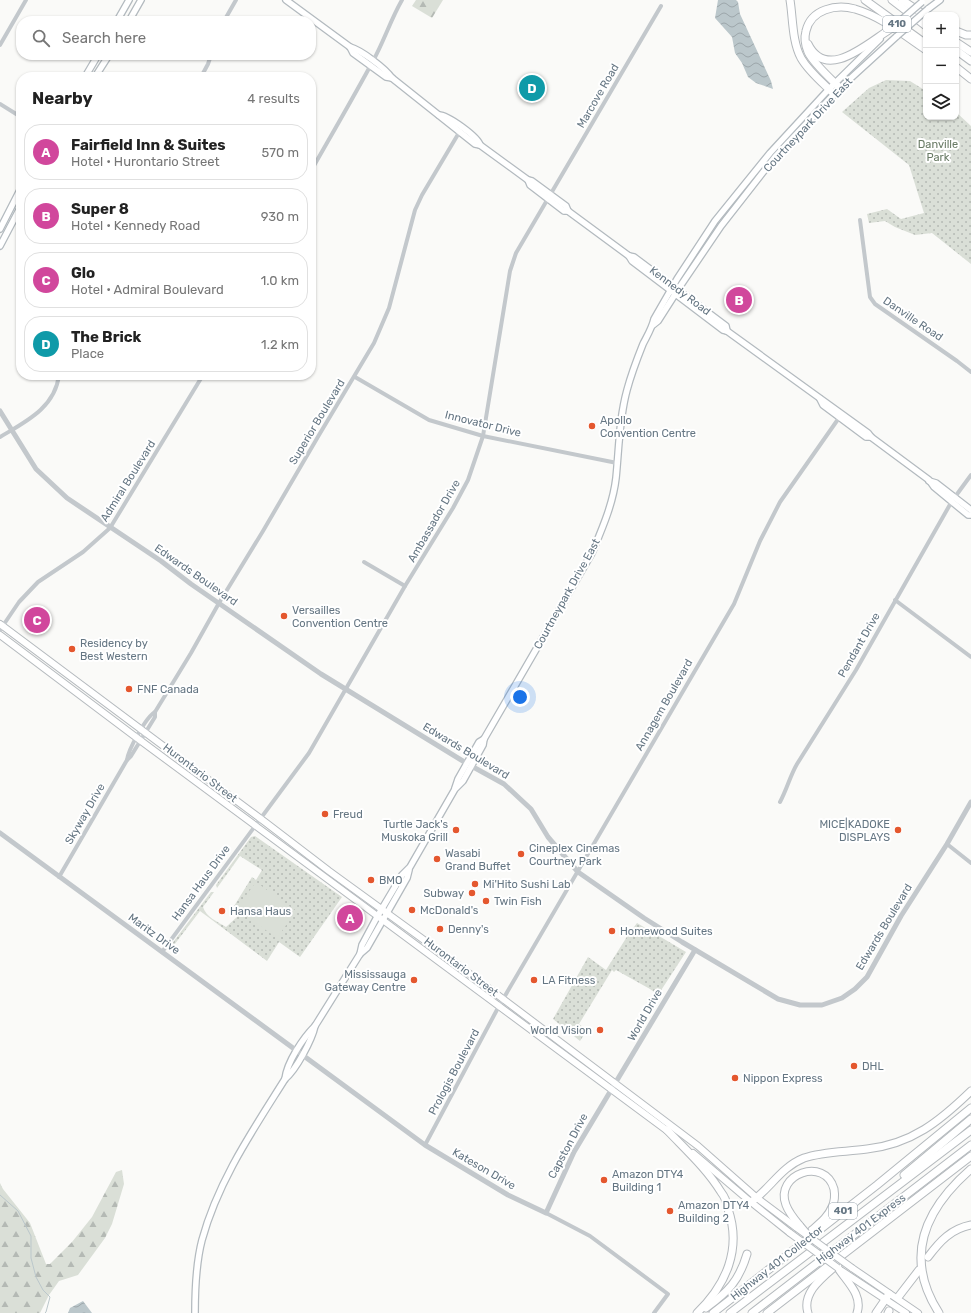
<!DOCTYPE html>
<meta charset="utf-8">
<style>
body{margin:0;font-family:Rubik,sans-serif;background:#f6f6f6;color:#222}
.controls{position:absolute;right:12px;top:12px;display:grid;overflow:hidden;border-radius:8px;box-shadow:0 1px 3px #0004}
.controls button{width:36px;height:36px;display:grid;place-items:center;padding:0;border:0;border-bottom:1px solid #e0e0e0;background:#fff;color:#222;font:20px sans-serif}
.you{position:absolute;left:520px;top:697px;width:14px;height:14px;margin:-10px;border:3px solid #fff;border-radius:50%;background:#1a73e8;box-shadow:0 0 0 6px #1a73e833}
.badge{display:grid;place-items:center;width:26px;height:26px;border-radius:50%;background:#e4572e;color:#fff;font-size:13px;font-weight:700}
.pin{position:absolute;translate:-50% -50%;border:2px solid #fff;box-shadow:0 1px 4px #0006}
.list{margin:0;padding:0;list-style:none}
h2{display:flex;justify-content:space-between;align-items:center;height:52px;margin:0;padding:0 16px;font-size:17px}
h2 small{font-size:13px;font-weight:400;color:#767676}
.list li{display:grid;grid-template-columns:26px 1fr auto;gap:12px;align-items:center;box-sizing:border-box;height:56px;margin:0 8px 8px;padding:0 8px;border:1px solid #e0e0e0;border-radius:16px}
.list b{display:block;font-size:15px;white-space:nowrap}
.list p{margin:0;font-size:13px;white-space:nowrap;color:#767676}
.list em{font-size:13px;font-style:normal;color:#767676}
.icon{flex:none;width:22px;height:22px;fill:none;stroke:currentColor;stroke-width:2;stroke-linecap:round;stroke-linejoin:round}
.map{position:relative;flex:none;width:971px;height:1313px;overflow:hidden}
.search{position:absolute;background:#fff;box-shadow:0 1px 3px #0004;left:16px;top:16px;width:300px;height:44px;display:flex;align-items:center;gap:10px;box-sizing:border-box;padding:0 14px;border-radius:16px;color:#767676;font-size:15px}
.panel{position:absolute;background:#fff;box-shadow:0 1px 3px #0004;left:16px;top:72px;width:300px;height:308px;border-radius:16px}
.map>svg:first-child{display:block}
</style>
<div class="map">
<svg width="971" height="1313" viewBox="0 0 971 1313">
<defs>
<pattern id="green-dots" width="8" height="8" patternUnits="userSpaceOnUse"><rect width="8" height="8" fill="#dadfd7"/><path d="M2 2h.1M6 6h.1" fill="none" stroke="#b4b9b4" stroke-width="1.8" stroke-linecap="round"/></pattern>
<pattern id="forest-firs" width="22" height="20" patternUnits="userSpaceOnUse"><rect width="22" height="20" fill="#dadfd7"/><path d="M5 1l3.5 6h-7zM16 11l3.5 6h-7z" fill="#b4b9b4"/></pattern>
<pattern id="water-waves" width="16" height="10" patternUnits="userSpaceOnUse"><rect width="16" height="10" fill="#bbc7cb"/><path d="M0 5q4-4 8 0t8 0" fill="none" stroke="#9ca6aa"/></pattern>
</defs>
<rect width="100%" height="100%" fill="#fafaf8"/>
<g fill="url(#green-dots)">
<polygon points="886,80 910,81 926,91 926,117 956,117 956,112 971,126 971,264 932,233 915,235 895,227 885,221 869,223 867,214 887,209 901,219 924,213 909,165 842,112 869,88"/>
<path d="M255,836L342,897L300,957L279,942L267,961L200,911L171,949H170L171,945L211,892H214L203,907C206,917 218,922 226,927L237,917L231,911L252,877L256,880L262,870L240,856L217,888L216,885L251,837Z"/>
<polygon points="637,923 686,952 658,995 650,989 616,970 614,972 612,970 579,1024 587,1030 580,1041 553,1019 588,957 606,970 628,935"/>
</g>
<g fill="url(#forest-firs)">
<polygon points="416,0 443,0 432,18 412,6"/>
<polygon points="122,1170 124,1184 112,1224 105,1238 78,1275 59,1281 49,1295 40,1313 0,1313 0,1183 3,1189 30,1223 46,1264 50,1264 72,1242 92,1217 116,1172"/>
</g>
<polygon fill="#dadfd7" points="256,882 296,911 277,938 236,909"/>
<g fill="url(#water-waves)">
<polygon points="718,0 736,0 738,2 740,14 771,81 773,89 756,83 748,77 742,63 735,53 732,37 715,18"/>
<polygon points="83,1301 92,1313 68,1313 70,1308"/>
</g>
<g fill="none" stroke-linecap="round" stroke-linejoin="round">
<polyline stroke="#bbc7cb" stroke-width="1" points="0,1195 18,1211 31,1236 31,1258 36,1277 43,1290 50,1297 46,1312 45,1313"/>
<g stroke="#b3babf" stroke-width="8">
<g id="secondary">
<polyline points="286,0 350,47 353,53 386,77 392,78"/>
<polyline points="928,9 940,0"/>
<polyline points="117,21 129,0"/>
<polyline points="129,21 141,0"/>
<path d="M350,47C361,50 385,68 392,78L475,144L480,145L528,180L532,181L566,206L568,211L629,256L634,257L726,326L727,331"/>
<polyline points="85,77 98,55"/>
<polyline points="95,77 109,55"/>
<path d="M439,115C448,115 478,137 480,145"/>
<polyline points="528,180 530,185 564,211 568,211"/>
<polyline points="0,229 21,188"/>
<polyline points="0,246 21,206"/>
<polyline points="629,256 632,261 723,330 727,331 868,433 871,437 929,480 934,487 968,515 971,515"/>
<polyline points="653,325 658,321 681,285 721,226 775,157 840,88 897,36"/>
<polyline points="820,399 823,405 866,437 871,437"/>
<polyline points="929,481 936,483 971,510"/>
<polyline points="455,788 458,779 479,742 484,739"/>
<path d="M360,954L362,945L377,917L402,875L410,867L455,789L463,781L483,745L484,739L592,553C602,529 613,504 616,478C619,449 619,419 627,390C631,375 637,359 643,344C647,336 652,328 654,319L677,279L715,221L770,153L829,89L880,39"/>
<path d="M285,1079C287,1062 303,1038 315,1026L360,954L367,948L407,878L409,870"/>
<path d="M195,1313C195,1289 196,1263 202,1240C218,1181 253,1130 285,1079C296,1070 312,1040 315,1026"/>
</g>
</g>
<g stroke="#b5babe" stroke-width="8">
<g id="primary">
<polyline points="0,624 265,822 329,871 446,956 645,1106 698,1146 757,1198 797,1228"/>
<polyline points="0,635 133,735 669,1132"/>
<polyline points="693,1153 746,1198 790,1233"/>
<polyline points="852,1268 918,1313"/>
<polyline points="842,1271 906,1313"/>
</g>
</g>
<g stroke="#b4b9bd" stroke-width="9">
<g id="motorway">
<path d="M790,0C793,18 792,41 801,58C809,72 823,83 834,94"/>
<polyline points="865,0 926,44"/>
<polyline points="892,0 926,26"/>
<polyline points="902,0 926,16"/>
<polyline points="956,31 966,35 971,35"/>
<polyline points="956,42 971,52"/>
<path d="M808,44C827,83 870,41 892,28"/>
<polyline points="956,50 971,61"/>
<polyline points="956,67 971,79"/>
<path d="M840,88C831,79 813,63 808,52C805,45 804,38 806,31C811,9 836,4 855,9C882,17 904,35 926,50"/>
<path d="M667,1130C686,1150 707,1169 721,1192C725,1197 727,1203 728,1209C742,1249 726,1285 697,1313"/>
<polyline points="904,1175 971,1119"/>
<path d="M751,1202C770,1189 781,1167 804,1158C824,1151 847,1152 867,1149C912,1144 940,1121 971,1091"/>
<path d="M800,1226C795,1220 789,1213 786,1205C774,1174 825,1156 834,1189C835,1195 835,1201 832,1207C828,1217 820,1223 812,1230"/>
<path d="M928,1257C940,1241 951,1229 971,1225"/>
<path d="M838,1268C847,1282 863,1295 857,1313"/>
<polyline points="899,1296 919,1270"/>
<path d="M706,1308C728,1292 739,1281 747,1254"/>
<polyline points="713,1313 877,1185 971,1108"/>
<polyline points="730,1313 971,1130"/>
<polyline points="752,1313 971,1145"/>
<polyline points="767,1313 971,1156"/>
<path d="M808,1313C801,1291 826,1275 840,1262"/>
<polyline points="876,1313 889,1294"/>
<polyline points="888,1313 889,1311"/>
<path d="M939,1313C903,1257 925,1209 971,1169"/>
</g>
</g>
<g stroke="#c3c8cc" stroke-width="4">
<polyline points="224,21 236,0"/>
<polyline points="0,45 26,0"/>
<polyline points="201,77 208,64 211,55"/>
<polyline points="0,104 21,117"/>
<path d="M311,171C332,134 353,98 373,61C384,41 391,19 402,0"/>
<polyline points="860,220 870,297 875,304 957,361 971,372"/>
<polyline points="355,377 429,420 483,436 617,463"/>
<path d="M0,437C25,422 55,408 59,375"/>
<polyline points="364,562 405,586"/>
<polyline points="895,600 971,657"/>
<polyline points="0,630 19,602 38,582 83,552 110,528 203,375"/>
<path d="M127,760C128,750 146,717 155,712L191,653L219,603L263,531L319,435L374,343L389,308L415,210L422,195L460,131"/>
<path d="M780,802C787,789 790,776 797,764L856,670L952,501L971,475"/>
<polyline points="947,844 971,863"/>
<polyline points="59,877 127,760 131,756 155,717 155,712"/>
<polyline points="162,952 309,753 405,586 453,508 468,480 483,436 510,271 516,253 661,6"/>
<polyline points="425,1145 499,1006 734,604 760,541 780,502 841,415"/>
<polyline points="546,1213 590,1236 668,1294 654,1313"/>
</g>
<g stroke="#c3c8cc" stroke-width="5">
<polyline points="0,411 36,469 67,498 161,561 191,584 321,674 466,763 504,784 531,809 548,837 578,872 644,918 682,942 778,999 800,1005 822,1005 842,998 855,989 867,977 901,916 947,844 971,802"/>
<polyline points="0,833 425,1145 508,1195 546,1213 574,1152 695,950"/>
</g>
<use href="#secondary" stroke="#fff" stroke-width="5.5"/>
<use href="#primary" stroke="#fff" stroke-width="6"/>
<use href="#motorway" stroke="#fff" stroke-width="7"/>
<g stroke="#b3babf" stroke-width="8" stroke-linecap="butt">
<g id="secondary-bridge">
<polyline points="892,28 922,2"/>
<polyline points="897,36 928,9"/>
</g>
</g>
<g stroke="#b5babe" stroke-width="8" stroke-linecap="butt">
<g id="primary-bridge">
<polyline points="797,1228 852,1268"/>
<polyline points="790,1233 838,1268"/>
</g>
</g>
<g stroke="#b4b9bd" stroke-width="9" stroke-linecap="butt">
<polyline id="motorway-bridge" points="800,1226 811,1239"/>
</g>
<use href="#secondary-bridge" stroke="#fff" stroke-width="5.5"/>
<use href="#primary-bridge" stroke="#fff" stroke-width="6"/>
<use href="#motorway-bridge" stroke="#fff" stroke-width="7"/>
</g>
<g fill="#e4572e" stroke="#fff" stroke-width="1.5">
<circle cx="592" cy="426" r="4"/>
<circle cx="284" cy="616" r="4"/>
<circle cx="72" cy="649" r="4"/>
<circle cx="129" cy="689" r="4"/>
<circle cx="325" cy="814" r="4"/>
<circle cx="456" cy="830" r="4"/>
<circle cx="898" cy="830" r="4"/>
<circle cx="521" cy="854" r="4"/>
<circle cx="437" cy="859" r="4"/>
<circle cx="371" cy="880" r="4"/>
<circle cx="475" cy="884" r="4"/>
<circle cx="472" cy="893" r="4"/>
<circle cx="486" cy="901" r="4"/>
<circle cx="412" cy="910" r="4"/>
<circle cx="222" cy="911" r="4"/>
<circle cx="440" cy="929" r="4"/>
<circle cx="612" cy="931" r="4"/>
<circle cx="414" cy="980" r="4"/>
<circle cx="534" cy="980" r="4"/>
<circle cx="600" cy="1030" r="4"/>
<circle cx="854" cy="1066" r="4"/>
<circle cx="735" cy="1078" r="4"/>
<circle cx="604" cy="1180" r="4"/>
<circle cx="670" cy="1211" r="4"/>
</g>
<g text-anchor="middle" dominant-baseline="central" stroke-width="4" stroke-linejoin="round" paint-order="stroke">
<g fill="#fff" stroke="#939fa8" stroke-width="1">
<rect x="883" y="16" width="28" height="16" rx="3"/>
<rect x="829" y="1203" width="28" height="16" rx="3"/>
</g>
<g font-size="10" font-weight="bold" fill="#657683">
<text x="897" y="24">410</text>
<text x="843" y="1211">401</text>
</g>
<g font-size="11" fill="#657683" stroke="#fff">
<text transform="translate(598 96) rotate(-60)">Marcove Road</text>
<text transform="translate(808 125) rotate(-47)">Courtneypark Drive East</text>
<text transform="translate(680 291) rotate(37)">Kennedy Road</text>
<text transform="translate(913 319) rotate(34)">Danville Road</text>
<text transform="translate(317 422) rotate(-59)">Superior Boulevard</text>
<text transform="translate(483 424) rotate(14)">Innovator Drive</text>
<text transform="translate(128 481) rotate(-58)">Admiral Boulevard</text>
<text transform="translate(434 521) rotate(-60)">Ambassador Drive</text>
<text transform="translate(196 575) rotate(35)">Edwards Boulevard</text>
<text transform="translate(567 594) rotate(-61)">Courtneypark Drive East</text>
<text transform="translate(859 645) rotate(-60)">Pendant Drive</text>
<text transform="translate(664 705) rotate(-60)">Annagem Boulevard</text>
<text transform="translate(466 751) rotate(31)">Edwards Boulevard</text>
<text transform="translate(200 773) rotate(37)">Hurontario Street</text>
<text transform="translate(85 814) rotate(-60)">Skyway Drive</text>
<text transform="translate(201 883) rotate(-54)">Hansa Haus Drive</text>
<text transform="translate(884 927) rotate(-59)">Edwards Boulevard</text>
<text transform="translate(154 934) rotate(36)">Maritz Drive</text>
<text transform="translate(461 967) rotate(37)">Hurontario Street</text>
<text transform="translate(645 1015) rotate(-60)">World Drive</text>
<text transform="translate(454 1072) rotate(-62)">Prologis Boulevard</text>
<text transform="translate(568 1146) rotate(-62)">Capston Drive</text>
<text transform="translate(484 1169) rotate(30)">Kateson Drive</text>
<text transform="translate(861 1229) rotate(-37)">Highway 401 Express</text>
<text transform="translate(777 1263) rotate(-38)">Highway 401 Collector</text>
</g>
<g font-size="11" fill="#687a64" stroke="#fff">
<text x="938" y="144">Danville<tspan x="938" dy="13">Park</tspan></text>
</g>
<g font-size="11" fill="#657683" stroke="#fff" text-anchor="start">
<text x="600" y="420">Apollo<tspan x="600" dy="13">Convention Centre</tspan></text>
<text x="292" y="610">Versailles<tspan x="292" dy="13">Convention Centre</tspan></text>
<text x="80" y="643">Residency by<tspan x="80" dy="13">Best Western</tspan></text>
<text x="137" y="689">FNF Canada</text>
<text x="333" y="814">Freud</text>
<text x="448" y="824" text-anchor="end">Turtle Jack's<tspan x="448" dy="13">Muskoka Grill</tspan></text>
<text x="890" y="824" text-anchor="end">MICE|KADOKE<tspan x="890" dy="13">DISPLAYS</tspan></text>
<text x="529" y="848">Cineplex Cinemas<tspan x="529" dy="13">Courtney Park</tspan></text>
<text x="445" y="853">Wasabi<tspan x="445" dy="13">Grand Buffet</tspan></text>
<text x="379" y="880">BMO</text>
<text x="483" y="884">Mi'Hito Sushi Lab</text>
<text x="464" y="893" text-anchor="end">Subway</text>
<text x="494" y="901">Twin Fish</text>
<text x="420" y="910">McDonald's</text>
<text x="230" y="911">Hansa Haus</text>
<text x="448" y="929">Denny's</text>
<text x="620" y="931">Homewood Suites</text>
<text x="406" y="974" text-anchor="end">Mississauga<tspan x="406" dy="13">Gateway Centre</tspan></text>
<text x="542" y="980">LA Fitness</text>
<text x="592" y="1030" text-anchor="end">World Vision</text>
<text x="862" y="1066">DHL</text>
<text x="743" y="1078">Nippon Express</text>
<text x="612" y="1174">Amazon DTY4<tspan x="612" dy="13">Building 1</tspan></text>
<text x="678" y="1205">Amazon DTY4<tspan x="678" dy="13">Building 2</tspan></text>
</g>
</g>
</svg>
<div class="controls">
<button>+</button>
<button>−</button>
<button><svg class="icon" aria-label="layers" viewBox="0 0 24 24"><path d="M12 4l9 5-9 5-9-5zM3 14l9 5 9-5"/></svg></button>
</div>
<div class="you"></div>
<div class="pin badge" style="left:350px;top:918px;background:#d1479c">A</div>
<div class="pin badge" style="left:739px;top:300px;background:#d1479c">B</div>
<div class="pin badge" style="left:37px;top:620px;background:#d1479c">C</div>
<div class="pin badge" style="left:532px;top:88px;background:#0f9aa8">D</div>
<div class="search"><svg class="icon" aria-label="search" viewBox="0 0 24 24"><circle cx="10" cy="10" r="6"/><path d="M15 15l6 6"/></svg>Search here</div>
<section class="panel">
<h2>Nearby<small>4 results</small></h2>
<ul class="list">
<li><span class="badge" style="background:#d1479c">A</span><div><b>Fairfield Inn &amp; Suites</b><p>Hotel · Hurontario Street</p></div><em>570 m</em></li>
<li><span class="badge" style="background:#d1479c">B</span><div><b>Super 8</b><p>Hotel · Kennedy Road</p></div><em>930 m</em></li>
<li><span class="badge" style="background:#d1479c">C</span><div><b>Glo</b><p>Hotel · Admiral Boulevard</p></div><em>1.0 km</em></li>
<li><span class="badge" style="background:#0f9aa8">D</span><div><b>The Brick</b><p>Place</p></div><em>1.2 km</em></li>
</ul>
</section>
</div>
